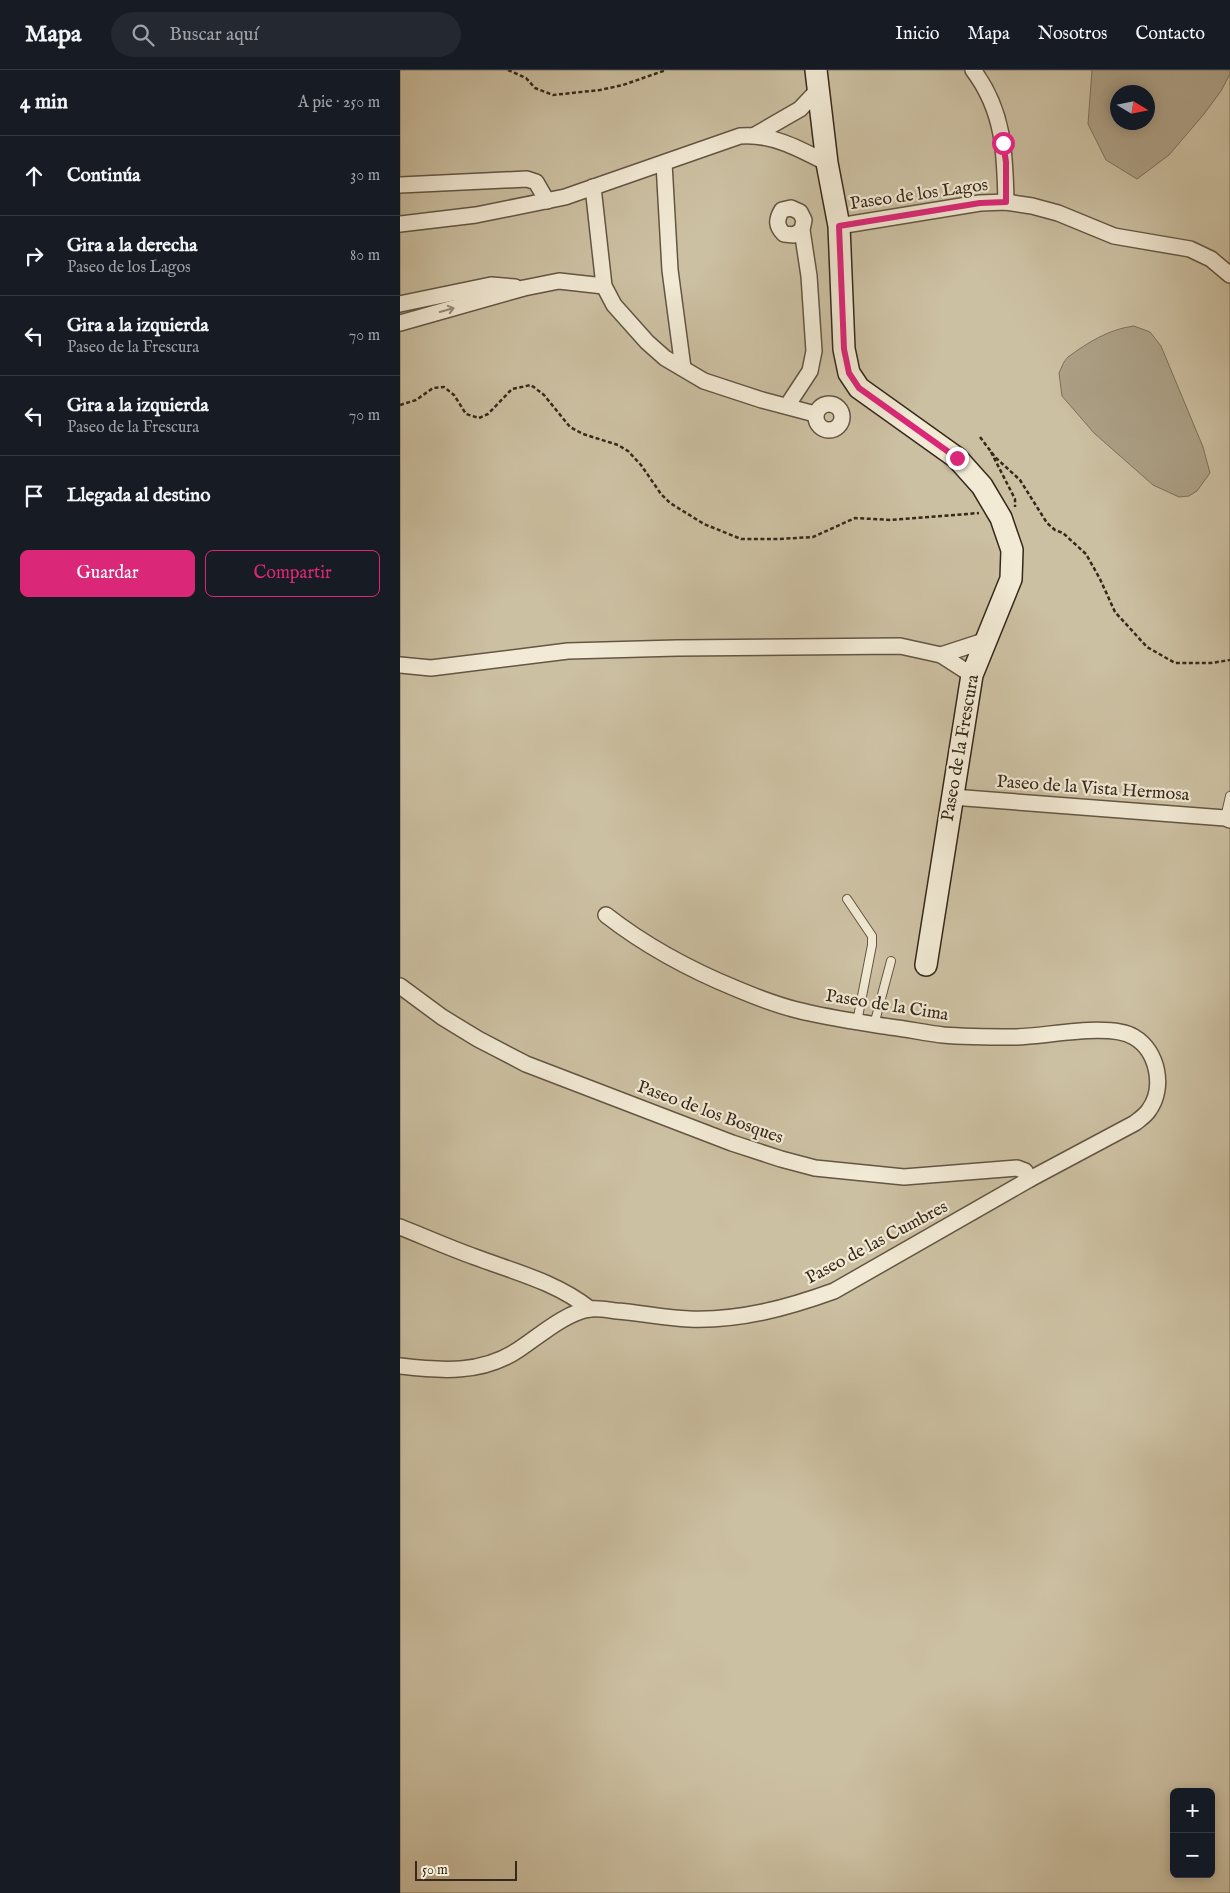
<!DOCTYPE html>
<html lang="es">
<meta charset="utf-8">
<style>
body{margin:0;font-family:"IM FELL English",serif;background:#242831;color:#f1f3f6}
.controls{position:absolute;right:15px;bottom:15px;display:grid;overflow:hidden;border-radius:8px;box-shadow:0 2px 12px #0003}
.controls button{width:45px;height:45px;display:grid;place-items:center;padding:0;border:0;border-bottom:1px solid #363941;background:#171b24;color:#f1f3f6;font:25px sans-serif}
.compass{position:absolute;left:710px;top:15px;width:45px;height:45px;border-radius:50%;background:#171b24;box-shadow:0 2px 12px #0003;rotate:100deg}
.scale{position:absolute;left:15px;bottom:12px;width:102px;box-sizing:border-box;padding-left:5px;border:2px solid #36291b;border-top:0;font-size:14px;line-height:18px;white-space:nowrap;color:#36291b;-webkit-text-stroke:4px #f2ead5;paint-order:stroke}
.stop{position:absolute;width:15px;height:15px;margin:-11px;border:4px solid #db2777;border-radius:50%;background:#fff}
.stop.end{background:#db2777;border-color:#fff;box-shadow:0 1px 5px #0008}
.list{margin:0;padding:0;list-style:none}
h2{display:flex;justify-content:space-between;align-items:center;height:65px;margin:0;padding:0 20px;font-size:21px}
h2 small{font-size:16px;font-weight:400;color:#9ea1a6}
.list li{display:grid;grid-template-columns:32px 1fr auto;gap:15px;align-items:center;box-sizing:border-box;height:80px;padding:0 20px;border-top:1px solid #363941}
.list b{display:block;font-size:19px;white-space:nowrap}
.list p{margin:0;font-size:16px;white-space:nowrap;color:#9ea1a6}
.list em{font-size:16px;font-style:normal;color:#9ea1a6}
.actions{display:flex;gap:10px;padding:15px 20px}
.actions a{flex:1;padding:11px 0;border:1px solid #db2777;border-radius:8px;text-align:center;font-size:18px;color:#db2777}
.actions .main{background:#db2777;color:#fff}
.icon{flex:none;width:28px;height:28px;fill:none;stroke:currentColor;stroke-width:2;stroke-linecap:round;stroke-linejoin:round}
.map{position:relative;flex:none;width:830px;height:1823px;overflow:hidden}
header{display:flex;align-items:center;gap:30px;box-sizing:border-box;height:70px;padding:0 25px;background:#171b24;border-bottom:1px solid #363941}
header strong{font-size:24px}
nav{display:flex;gap:28px;margin-inline-start:auto;font-size:18px}
.search{width:350px;height:45px;background:#242831;display:flex;align-items:center;gap:12px;box-sizing:border-box;padding:0 18px;border-radius:28px;color:#9ea1a6;font-size:19px}
main{display:flex}
aside{flex:1;background:#171b24}
.map>svg:first-child{display:block}
</style>
<header>
<strong>Mapa</strong>
<div class="search"><svg class="icon" aria-label="search" viewBox="0 0 24 24"><circle cx="10" cy="10" r="6"/><path d="M15 15l6 6"/></svg>Buscar aquí</div>
<nav><a>Inicio</a><a>Mapa</a><a>Nosotros</a><a>Contacto</a></nav>
</header>
<main>
<aside>
<h2>4 min<small>A pie · 250 m</small></h2>
<ul class="list">
<li><svg class="icon" aria-label="ahead" viewBox="0 0 24 24"><path d="M12 20V5M6 11l6-6 6 6"/></svg><div><b>Continúa</b></div><em>30 m</em></li>
<li><svg class="icon" aria-label="right" viewBox="0 0 24 24"><path d="M7 20v-9h11M14 6l5 5-5 5"/></svg><div><b>Gira a la derecha</b><p>Paseo de los Lagos</p></div><em>80 m</em></li>
<li><svg class="icon" aria-label="left" viewBox="0 0 24 24"><path d="M17 20v-9H6M10 6l-5 5 5 5"/></svg><div><b>Gira a la izquierda</b><p>Paseo de la Frescura</p></div><em>70 m</em></li>
<li><svg class="icon" aria-label="left" viewBox="0 0 24 24"><path d="M17 20v-9H6M10 6l-5 5 5 5"/></svg><div><b>Gira a la izquierda</b><p>Paseo de la Frescura</p></div><em>70 m</em></li>
<li><svg class="icon" aria-label="arrive" viewBox="0 0 24 24"><path d="M6 21V4h12l-3 4 3 4H6"/></svg><div><b>Llegada al destino</b></div></li>
</ul>
<div class="actions"><a class="main">Guardar</a><a>Compartir</a></div>
</aside>
<div class="map">
<svg width="830" height="1823" viewBox="0 0 830 1823">
<rect width="100%" height="100%" fill="#ebdfbe"/>
<filter id="stains"><feTurbulence type="fractalNoise" baseFrequency=".004" numOctaves="4"/><feColorMatrix values="0 0 0 0 .2 0 0 0 0 .09 0 0 0 0 .02 0 0 0 .5 -.17"/></filter>
<radialGradient id="worn" r=".72"><stop offset=".6" stop-color="#630" stop-opacity="0"/><stop offset="1" stop-color="#630" stop-opacity=".3"/></radialGradient>
<path fill="#ccc0a2" stroke="#81745e" fill-rule="evenodd" d="M0,0H830V1823H0ZM718,22H748V52H718ZM774,1722H811V1804H774Z"/>
<g fill="#ada187" stroke="#7d715c" fill-rule="evenodd">
<path d="M692,0H830V4L821,21L804,44L769,85L737,109L706,90L688,54ZM718,22H748V52H718Z"/>
<path d="M734,256L750,262L761,276L803,377L810,403L797,421L789,426L779,427L753,415L694,363L662,326L659,303L664,292L668,287C687,273 709,259 734,256Z"/>
</g>
<g fill="none" stroke-linecap="round" stroke-linejoin="round">
<g stroke="#635644" stroke-width="10">
<g id="lane">
<polyline points="825,748 830,726"/>
<polyline points="447,829 472,866 472,875 457,952"/>
<polyline points="474,955 491,891"/>
</g>
</g>
<g stroke="#635644" stroke-width="18">
<g id="street">
<path d="M573,0C604,41 605,83 606,132"/>
<polyline points="355,65 400,39 418,20"/>
<polyline points="264,93 270,200 283,298"/>
<polyline points="0,115 127,109 136,112 147,131"/>
<polyline points="193,117 204,216 214,235 247,272 265,288 304,311 362,330 415,344"/>
<path d="M0,154L76,145L165,127L340,66C371,63 400,79 427,93"/>
<polyline points="439,156 580,133 606,132 632,136 658,143 714,166 790,179 811,189 830,205"/>
<polyline points="0,234 91,215 115,217"/>
<polyline points="0,253 124,218 159,211 204,216"/>
<circle cx="429" cy="347" r="13"/>
<path d="M387,336L410,301L414,281L409,206L402,160L404,150L400,142L391,138L382,140C376,150 376,156 384,164L394,165L402,160"/>
<polyline points="541,585 587,570"/>
<polyline points="0,595 31,598 168,581 277,578 500,576 541,585 572,605"/>
<polyline points="552,727 825,748 830,750"/>
<polyline points="0,916 42,947 78,969 126,994 332,1073 381,1089 415,1098 504,1107 617,1098 625,1101 630,1109"/>
<path d="M0,1157C25,1167 50,1178 75,1187C115,1202 156,1212 190,1239"/>
<path d="M0,1296C41,1301 82,1304 118,1280C138,1267 166,1242 190,1239C199,1238 209,1240 217,1241C241,1243 265,1248 289,1249C339,1251 387,1238 434,1221L630,1109L735,1053C740,1049 746,1045 749,1040C765,1018 758,981 734,967C709,952 645,967 614,967C591,967 566,967 543,965C525,963 508,959 490,957C459,952 428,948 397,940C377,935 356,927 337,919C288,899 247,877 206,845"/>
</g>
</g>
<g stroke="#36291b" stroke-width="24">
<polyline id="secondary" points="416,0 427,93 439,156 444,279 449,303 459,318 557,388 582,416 601,448 612,480 611,509 572,605 526,895"/>
</g>
<g stroke="#36291b" stroke-width="2.5" stroke-dasharray="4 2.5" stroke-linecap="butt">
<polyline points="108,0 126,8 135,18 153,25 200,20 223,15 266,0"/>
<polyline points="0,335 16,330 33,318 44,317 54,325 66,344 79,348 88,344 112,319 131,315 144,325 170,357 183,364 218,375 228,381 241,395 261,424 270,433 304,454 341,469 378,469 413,467 455,448 491,450 579,443"/>
<polyline points="580,367 595,387 620,410 647,453 655,460 663,463 686,484 700,509 715,542 747,577 775,593 811,593 830,590"/>
<polyline points="591,382 615,429 615,437"/>
</g>
<use href="#lane" stroke="#f2ead5" stroke-width="8"/>
<use href="#street" stroke="#f2ead5" stroke-width="15"/>
<use href="#secondary" stroke="#f2ead5" stroke-width="21"/>
</g>
<defs><path id="oneway-shaft" d="M-6 0H5M1.5-3L5.5 0L1.5 3" fill="none" stroke-width="1.6" stroke-linecap="round" stroke-linejoin="round" transform="scale(1.25)"/></defs>
<use stroke="#948a78" href="#oneway-shaft" transform="translate(47 240) rotate(-16)"/>
<g fill="none" stroke-linecap="round" stroke-linejoin="round">
<polyline stroke="#db2777" stroke-width="6" points="557,388 459,318 449,303 444,279 439,156 580,133 606,132 606,92 603,73"/>
</g>
<g text-anchor="middle" dominant-baseline="central" stroke-width="4.5" stroke-linejoin="round" paint-order="stroke">
<g font-size="18" fill="#36291b" stroke="#f2ead5">
<text transform="translate(519 125) rotate(-8)">Paseo de los Lagos</text>
<text transform="translate(561 678) rotate(-80)">Paseo de la Frescura</text>
<text transform="translate(693 719) rotate(4)">Paseo de la Vista Hermosa</text>
<text transform="translate(487 936) rotate(9)">Paseo de la Cima</text>
<text transform="translate(310 1043) rotate(20)">Paseo de los Bosques</text>
<text transform="translate(477 1173) rotate(-28)">Paseo de las Cumbres</text>
</g>
</g>
<rect width="100%" height="100%" filter="url(#stains)"/>
<rect width="100%" height="100%" fill="url(#worn)"/>
</svg>
<div class="controls">
<button>+</button>
<button>−</button>
</div>
<svg class="compass" viewBox="-18 -18 36 36"><path d="M0-13l5 13h-10z" fill="#e53935"/><path d="M0 13l5-13h-10z" fill="#9ea1a6"/></svg>
<div class="scale">50 m</div>
<div class="stop" style="left:603px;top:73px"></div>
<div class="stop end" style="left:557px;top:388px"></div>
</div>
</main>
